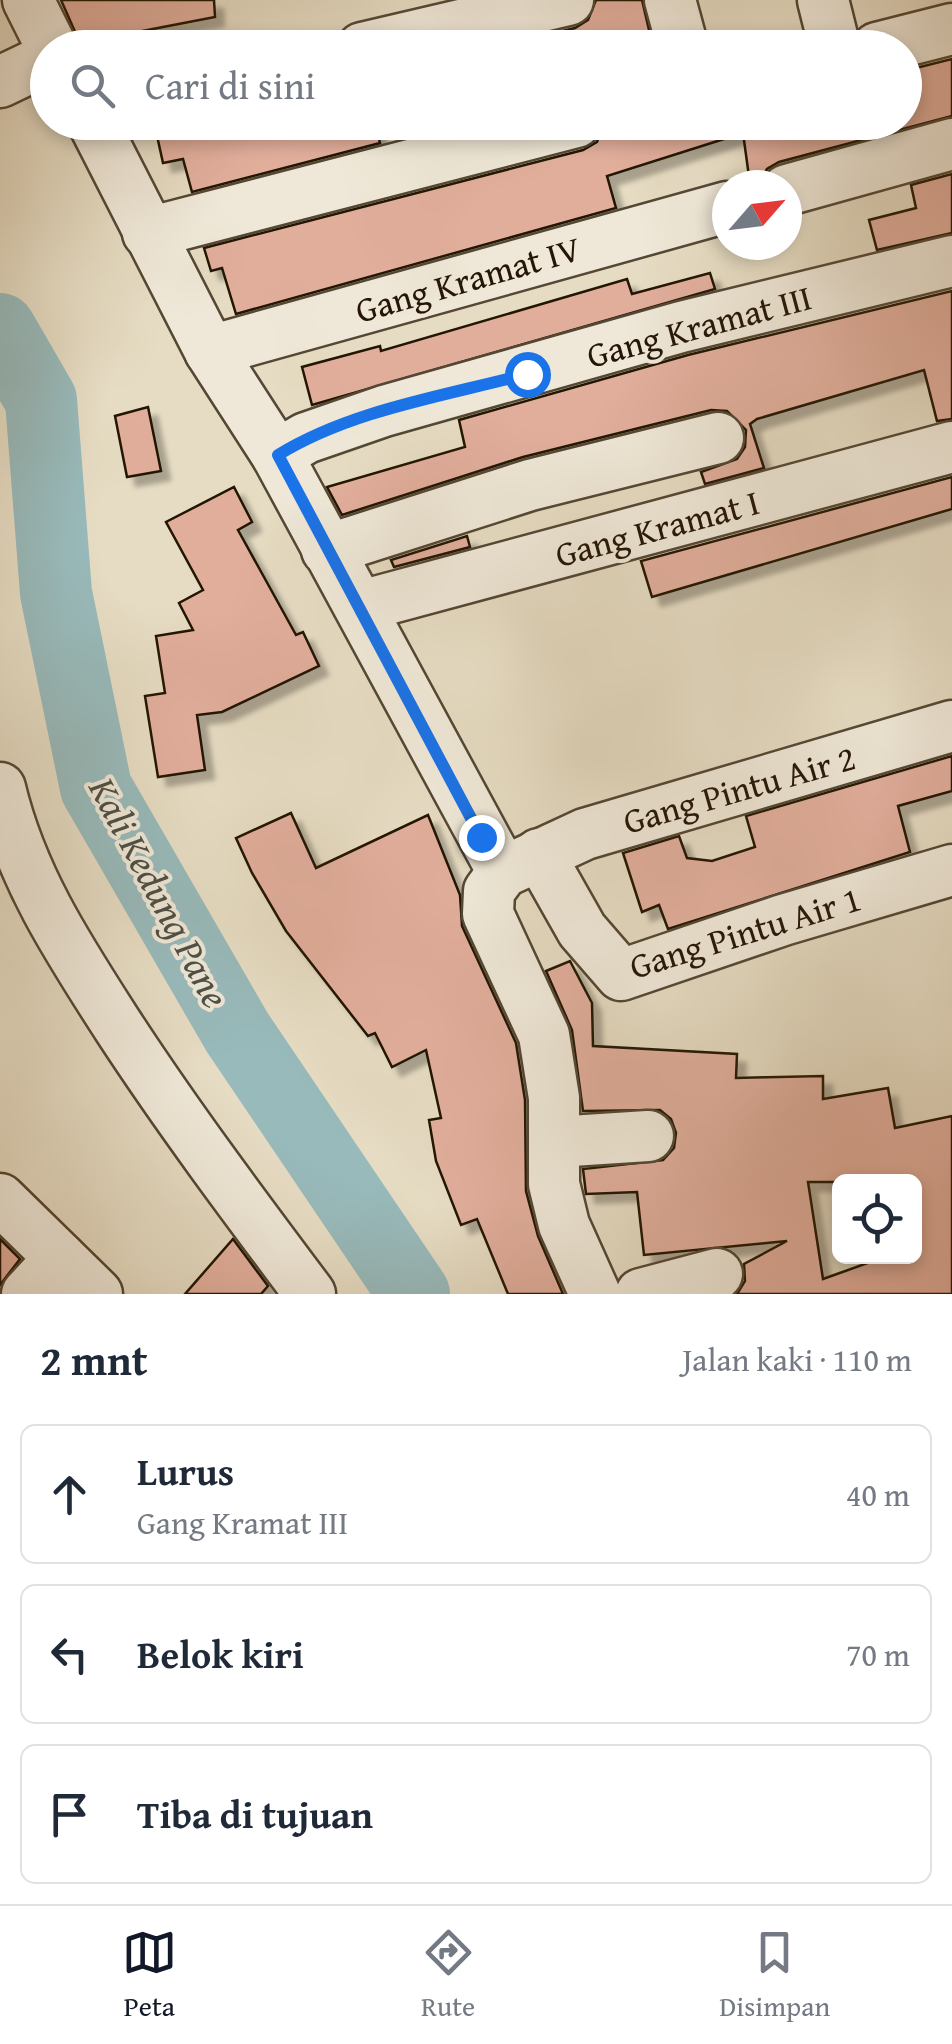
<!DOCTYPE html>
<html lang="id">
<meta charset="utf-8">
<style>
body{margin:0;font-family:"Gentium Book Plus",serif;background:#f6f6f7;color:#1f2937}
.controls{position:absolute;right:30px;bottom:30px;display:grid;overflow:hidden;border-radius:15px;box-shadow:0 5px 15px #0003}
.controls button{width:90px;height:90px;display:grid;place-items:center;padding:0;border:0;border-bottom:2px solid #e0e1e3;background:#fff;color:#1f2937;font:50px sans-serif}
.compass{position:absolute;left:712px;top:170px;width:90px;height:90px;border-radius:50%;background:#fff;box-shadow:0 5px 15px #0003;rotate:62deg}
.stop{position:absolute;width:30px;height:30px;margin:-22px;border:8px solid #1a73e8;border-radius:50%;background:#fff}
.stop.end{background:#1a73e8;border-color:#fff;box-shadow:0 2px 10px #0008}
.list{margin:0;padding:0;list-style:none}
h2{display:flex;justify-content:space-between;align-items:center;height:130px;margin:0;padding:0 40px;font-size:42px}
h2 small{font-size:32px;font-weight:400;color:#747a83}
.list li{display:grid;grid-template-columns:65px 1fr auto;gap:30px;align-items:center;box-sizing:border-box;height:140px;margin:0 20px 20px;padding:0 20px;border:2px solid #e0e1e3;border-radius:15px}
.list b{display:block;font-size:38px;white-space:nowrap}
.list p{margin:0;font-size:32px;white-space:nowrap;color:#747a83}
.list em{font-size:32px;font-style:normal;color:#747a83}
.icon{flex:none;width:55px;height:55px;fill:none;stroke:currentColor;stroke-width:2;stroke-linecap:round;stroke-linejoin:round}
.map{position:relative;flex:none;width:952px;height:1294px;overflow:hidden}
.search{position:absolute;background:#fff;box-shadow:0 5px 15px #0003;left:30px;right:30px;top:30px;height:110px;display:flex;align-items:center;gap:25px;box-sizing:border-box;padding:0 35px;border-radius:55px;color:#747a83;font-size:38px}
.sheet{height:610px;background:#fff}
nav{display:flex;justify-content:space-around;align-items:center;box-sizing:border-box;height:140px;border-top:2px solid #e0e1e3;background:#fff;font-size:28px;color:#747a83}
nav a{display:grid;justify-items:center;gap:5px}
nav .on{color:#111827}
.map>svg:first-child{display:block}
</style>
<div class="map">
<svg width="952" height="1294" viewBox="0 0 952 1294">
<defs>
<filter id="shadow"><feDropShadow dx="9" dy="9" stdDeviation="2.5" flood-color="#0004"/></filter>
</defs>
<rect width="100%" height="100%" fill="#e6dcc3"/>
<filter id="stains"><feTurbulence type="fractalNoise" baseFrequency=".002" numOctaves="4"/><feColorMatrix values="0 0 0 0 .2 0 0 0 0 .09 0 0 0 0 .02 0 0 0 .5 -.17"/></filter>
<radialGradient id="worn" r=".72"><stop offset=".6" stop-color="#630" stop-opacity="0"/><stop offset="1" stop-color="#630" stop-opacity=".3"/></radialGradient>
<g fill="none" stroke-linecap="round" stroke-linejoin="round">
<polyline stroke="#98babb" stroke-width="72" points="0,329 41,400 56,593 96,788 237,1032 414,1294"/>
</g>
<g fill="#e1ae9c" stroke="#241505" stroke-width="2.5" fill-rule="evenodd" filter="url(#shadow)">
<polygon points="61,0 214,0 215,17 80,43"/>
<polygon points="596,0 642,0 653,47 491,48 575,28 588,20"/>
<polygon points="952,59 952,116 779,162 767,169 760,182 750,184 743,133 607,176 616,208 236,314 222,268 211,271 204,248 583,150 597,142 604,122 904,122 904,71"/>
<polygon points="154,122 375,122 380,143 192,192 183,159 163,163"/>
<polygon points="952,174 952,233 877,250 869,220 916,208 911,185"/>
<polygon points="710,273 715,289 312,405 302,367 380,346 381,351 627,279 632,294"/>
<polygon points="952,291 952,419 937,421 924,370 757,419 750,424 764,468 705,484 701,472 737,459 745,447 746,430 727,411 711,410 523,457 342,515 327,487 465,447 459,420 688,355"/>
<polygon points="148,407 161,471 127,477 115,416"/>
<polygon points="952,477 952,509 652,597 641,561"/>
<polygon points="234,487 252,522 238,530 296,635 303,632 319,666 222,712 197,715 205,770 158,777 145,696 165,693 156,636 193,630 179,603 203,590 166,522"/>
<polygon points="467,536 470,547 394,567 391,560"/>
<polygon points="952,756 952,791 898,806 910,852 668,929 659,905 642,912 623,853 679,836 687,858 712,861 755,847 746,816"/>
<polygon points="291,813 316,868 428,815 460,895 462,926 516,1043 525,1100 526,1191 538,1236 563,1294 508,1294 477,1219 461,1225 436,1161 429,1120 441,1118 426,1050 392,1067 375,1033 368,1036 286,931 252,873 236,838"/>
<path d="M570,961L592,1003L593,1046L737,1054L736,1078L823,1076V1099L888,1088L895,1128L952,1116V1294H737L745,1281L744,1264L787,1241L644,1255L637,1192L586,1194L583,1169L663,1160L674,1148L676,1133L671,1119L660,1110L583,1111L572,1030L546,971ZM808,1182H914V1256H887L823,1279Z"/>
<polygon points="0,1239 20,1259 0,1285"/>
<polygon points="233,1239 268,1286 261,1294 185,1294"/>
</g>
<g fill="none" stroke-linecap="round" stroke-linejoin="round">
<g stroke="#544734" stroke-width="55">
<g id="minor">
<polyline points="28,0 52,48"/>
<polyline points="670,0 683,48"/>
<polyline points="823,0 835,48"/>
<polyline points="362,48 568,0"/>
<polyline points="877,48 952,29"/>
<polyline points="0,82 48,59"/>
<polyline points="93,122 210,351 277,455 503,872"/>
<polyline points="787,190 952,144"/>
<polyline points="148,233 576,122"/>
<polyline points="210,351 727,207"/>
<polyline points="277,455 306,438 384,411 681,327 952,261"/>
<polyline points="327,550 530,485 718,438"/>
<polyline points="361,606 952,447"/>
<path d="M0,788C21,877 69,950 118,1026C178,1118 244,1206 310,1294"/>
<polyline points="539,854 582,930 621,975 783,920 952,870"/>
<polyline points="555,1142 648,1136"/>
<polyline points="0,1199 97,1294"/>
<polyline points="27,1294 60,1258"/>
<polyline points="595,1294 564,1225 554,1184 554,1098 544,1035 488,914 489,891 503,872 585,834 952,726"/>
<polyline points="641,1294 717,1274"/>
</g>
</g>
<use href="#minor" stroke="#efe8d8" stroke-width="50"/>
</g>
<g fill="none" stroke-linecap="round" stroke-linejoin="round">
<path stroke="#1a73e8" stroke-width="12" d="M481,837L278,455C351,410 444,396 527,374"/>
</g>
<g text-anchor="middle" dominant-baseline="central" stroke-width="8" stroke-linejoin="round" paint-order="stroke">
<g font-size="35" fill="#241505" stroke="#efe8d8">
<text transform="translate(468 279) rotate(-16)">Gang Kramat IV</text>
<text transform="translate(699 326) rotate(-15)">Gang Kramat III</text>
<text transform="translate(657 528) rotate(-15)">Gang Kramat I</text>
<text transform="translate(739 789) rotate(-16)">Gang Pintu Air 2</text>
<text transform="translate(745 932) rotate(-17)">Gang Pintu Air 1</text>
</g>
<g font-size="38" font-style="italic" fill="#4d4f45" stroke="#efe8d8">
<text transform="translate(160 892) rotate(62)">Kali Kedung Pane</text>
</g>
</g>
<rect width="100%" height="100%" filter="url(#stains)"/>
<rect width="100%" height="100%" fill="url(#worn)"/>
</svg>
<div class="controls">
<button><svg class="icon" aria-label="locate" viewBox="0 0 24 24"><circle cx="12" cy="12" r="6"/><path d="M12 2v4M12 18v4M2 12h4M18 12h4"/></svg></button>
</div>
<svg class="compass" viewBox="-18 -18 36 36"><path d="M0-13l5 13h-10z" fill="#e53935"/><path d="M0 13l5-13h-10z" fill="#747a83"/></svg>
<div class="stop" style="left:527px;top:374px"></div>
<div class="stop end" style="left:481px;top:837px"></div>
<div class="search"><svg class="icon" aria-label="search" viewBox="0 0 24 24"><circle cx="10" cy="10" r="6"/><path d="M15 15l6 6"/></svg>Cari di sini</div>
</div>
<section class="sheet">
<h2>2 mnt<small>Jalan kaki · 110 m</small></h2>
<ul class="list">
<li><svg class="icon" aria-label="ahead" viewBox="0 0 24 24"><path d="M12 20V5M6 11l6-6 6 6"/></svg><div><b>Lurus</b><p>Gang Kramat III</p></div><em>40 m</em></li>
<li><svg class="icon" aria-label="left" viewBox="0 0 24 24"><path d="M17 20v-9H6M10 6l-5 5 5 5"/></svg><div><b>Belok kiri</b></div><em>70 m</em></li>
<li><svg class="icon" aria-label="arrive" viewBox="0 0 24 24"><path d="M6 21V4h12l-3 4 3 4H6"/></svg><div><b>Tiba di tujuan</b></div></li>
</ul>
</section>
<nav>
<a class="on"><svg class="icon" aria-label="map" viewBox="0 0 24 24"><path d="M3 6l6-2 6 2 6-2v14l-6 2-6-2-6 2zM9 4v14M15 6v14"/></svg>Peta</a>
<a><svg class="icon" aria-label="directions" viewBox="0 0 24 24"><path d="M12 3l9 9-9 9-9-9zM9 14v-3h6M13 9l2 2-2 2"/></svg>Rute</a>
<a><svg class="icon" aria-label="saved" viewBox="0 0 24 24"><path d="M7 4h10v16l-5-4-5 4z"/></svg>Disimpan</a>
</nav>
